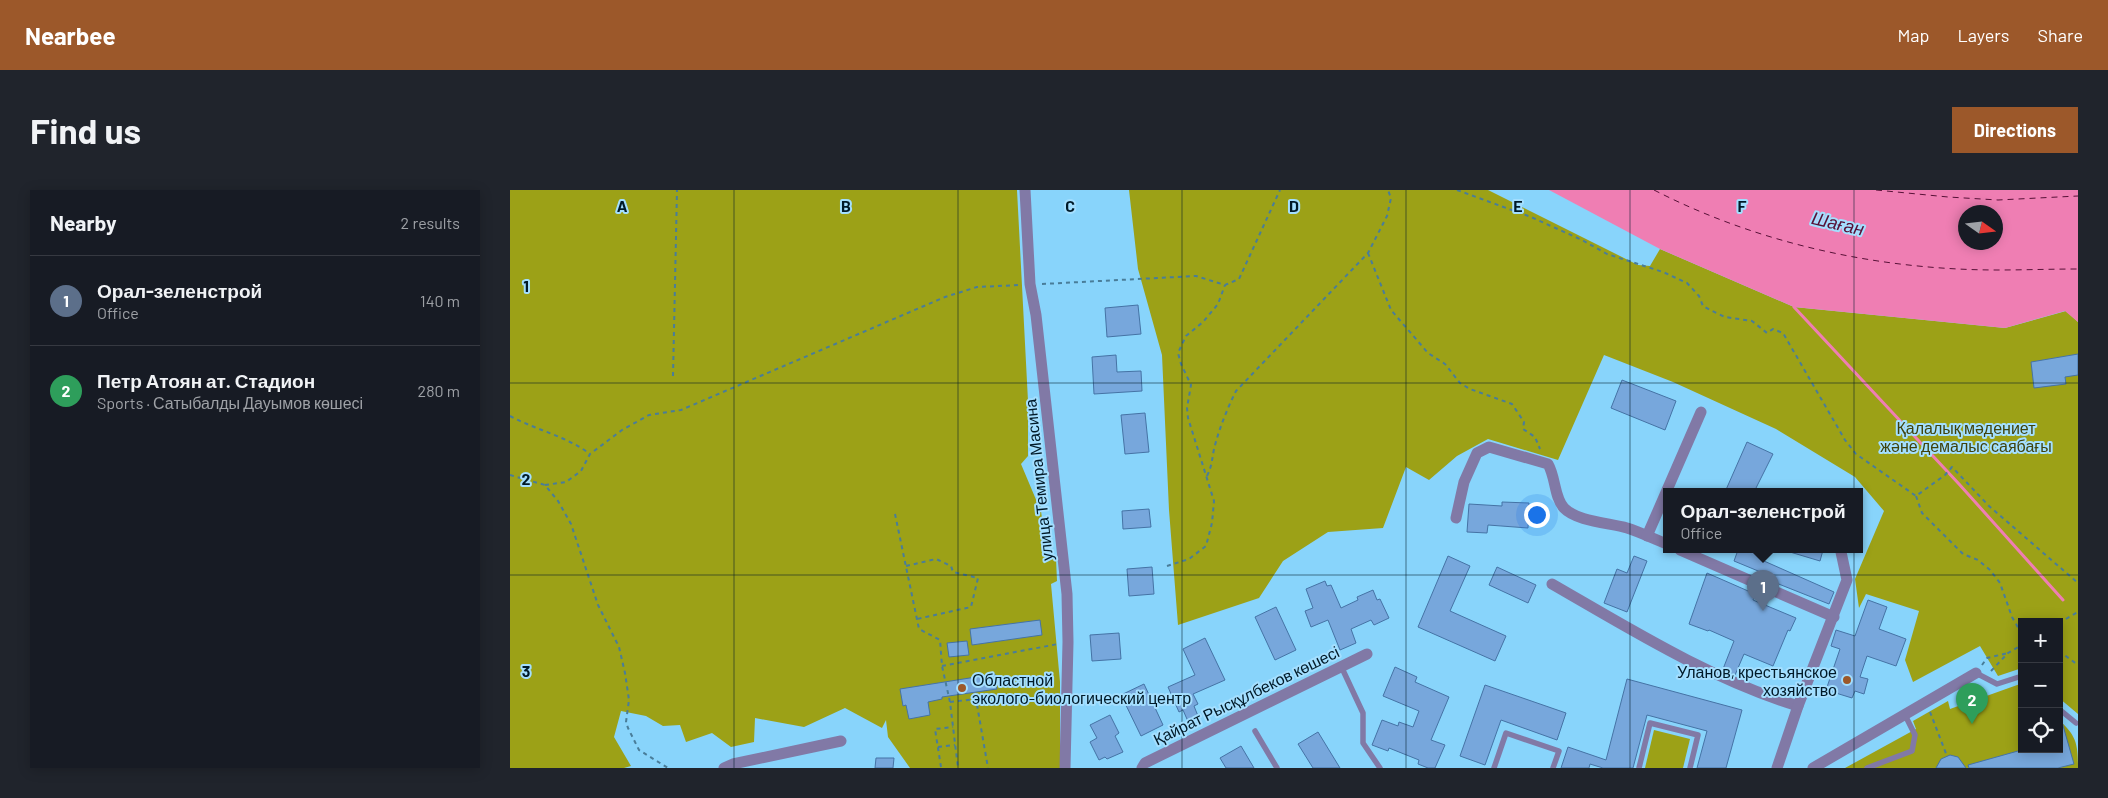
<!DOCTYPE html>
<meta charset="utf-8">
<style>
body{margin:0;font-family:Barlow,sans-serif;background:#20242c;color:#f1f3f6}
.controls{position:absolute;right:15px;bottom:15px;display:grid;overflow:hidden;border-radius:0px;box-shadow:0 2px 12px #0003}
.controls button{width:45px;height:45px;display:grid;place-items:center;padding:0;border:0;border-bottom:1px solid #363941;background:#171b24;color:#f1f3f6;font:25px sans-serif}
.compass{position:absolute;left:1448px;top:15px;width:45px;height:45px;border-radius:50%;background:#171b24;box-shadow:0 2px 12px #0003;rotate:104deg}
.you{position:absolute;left:1026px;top:324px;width:18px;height:18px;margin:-12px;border:4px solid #fff;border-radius:50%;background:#1a73e8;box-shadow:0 0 0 8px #1a73e833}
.badge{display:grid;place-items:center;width:32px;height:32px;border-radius:50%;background:#9c582a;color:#fff;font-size:16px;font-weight:700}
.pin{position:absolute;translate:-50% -41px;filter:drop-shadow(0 1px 2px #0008)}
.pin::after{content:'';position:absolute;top:26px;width:18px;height:15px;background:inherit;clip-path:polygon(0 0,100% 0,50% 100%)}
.popup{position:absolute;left:1153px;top:298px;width:200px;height:65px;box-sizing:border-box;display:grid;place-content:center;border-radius:0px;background:#171b24;filter:drop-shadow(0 1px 4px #0005);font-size:16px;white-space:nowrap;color:#9ea1a6}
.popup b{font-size:19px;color:#f1f3f6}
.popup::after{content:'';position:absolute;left:50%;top:100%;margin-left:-10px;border:10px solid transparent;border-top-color:#171b24}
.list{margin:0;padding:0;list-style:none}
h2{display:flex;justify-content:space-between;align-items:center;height:65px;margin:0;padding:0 20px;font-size:21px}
h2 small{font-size:16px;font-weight:400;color:#9ea1a6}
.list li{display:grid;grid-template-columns:32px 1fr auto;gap:15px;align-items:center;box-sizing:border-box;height:90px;padding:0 20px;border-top:1px solid #363941}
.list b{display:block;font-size:19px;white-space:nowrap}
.list p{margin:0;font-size:16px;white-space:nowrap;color:#9ea1a6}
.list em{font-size:16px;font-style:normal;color:#9ea1a6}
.icon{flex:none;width:28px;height:28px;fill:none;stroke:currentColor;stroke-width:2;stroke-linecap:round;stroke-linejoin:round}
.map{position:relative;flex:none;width:1568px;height:578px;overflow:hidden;border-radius:0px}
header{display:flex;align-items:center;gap:30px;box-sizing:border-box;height:70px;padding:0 25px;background:#9c582a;color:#fff}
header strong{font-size:24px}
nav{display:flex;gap:28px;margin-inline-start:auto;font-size:18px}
.intro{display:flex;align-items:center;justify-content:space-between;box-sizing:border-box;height:120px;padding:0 30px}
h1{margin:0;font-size:35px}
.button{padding:12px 22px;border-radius:0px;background:#9c582a;color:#fff;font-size:18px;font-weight:700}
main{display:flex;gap:30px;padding:0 30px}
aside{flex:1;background:#171b24;border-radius:0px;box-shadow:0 2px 12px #0003}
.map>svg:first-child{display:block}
</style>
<header>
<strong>Nearbee</strong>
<nav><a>Map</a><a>Layers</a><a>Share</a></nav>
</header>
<div class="intro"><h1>Find us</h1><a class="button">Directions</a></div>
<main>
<aside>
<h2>Nearby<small>2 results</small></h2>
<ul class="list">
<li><span class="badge" style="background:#5c6f8a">1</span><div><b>Орал-зеленстрой</b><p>Office</p></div><em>140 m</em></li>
<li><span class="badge" style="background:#2e9e5b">2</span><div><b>Петр Атоян ат. Стадион</b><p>Sports · Сатыбалды Дауымов көшесі</p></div><em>280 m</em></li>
</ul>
</aside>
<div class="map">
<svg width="1568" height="578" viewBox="0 0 1568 578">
<rect width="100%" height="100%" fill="#88d4fb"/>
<g fill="#9ca117">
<polygon points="0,0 507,0 518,211 518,266 511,274 527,312 525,316 530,314 536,356 546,369 547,391 541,394 550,492 550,578 400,578 378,547 376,530 372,538 335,518 294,537 245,528 244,552 221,557 202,543 176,552 170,535 153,536 136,526 111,521 104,547 121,576 114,578 0,578"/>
<polygon points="619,0 978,0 1128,75 1140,76 1150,59 1284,117 1495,138 1556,121 1568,132 1568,524 1549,508 1549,432 1512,432 1512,478 1488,486 1470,456 1403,492 1395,470 1409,421 1356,404 1349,418 1345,389 1374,321 1345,287 1266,239 1163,192 1094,165 1048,270 978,249 947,266 919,290 896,277 873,338 818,342 773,371 749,408 668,435 659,320 652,165 628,79"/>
<path d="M1510,494L1512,496V559H1549V530C1567,546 1568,555 1568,578H1335L1406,539L1403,531L1438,511L1440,519Z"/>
<polygon points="1144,540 1180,549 1173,578 1135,578"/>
</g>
<path fill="#ef7eb3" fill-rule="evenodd" d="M1039,0H1568V132L1555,121L1495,138L1284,117L1150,59ZM1456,22H1486V52H1456Z"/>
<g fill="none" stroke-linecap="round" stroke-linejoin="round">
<polyline stroke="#ef7eb3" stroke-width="3" points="1284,117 1449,294 1553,410"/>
<g stroke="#571137" stroke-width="1" stroke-dasharray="6 5" stroke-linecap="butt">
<path d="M1144,0C1249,54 1370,80 1488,80C1515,80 1541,79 1568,79"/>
<polyline points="1366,0 1438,7 1488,10 1568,6"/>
</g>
</g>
<g fill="#77a7dc" stroke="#4573a5">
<polygon points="628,115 631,144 597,147 595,118"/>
<polygon points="1568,164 1568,185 1555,187 1556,194 1524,198 1521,172"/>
<polygon points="606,165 607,182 631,181 632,201 584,204 582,167"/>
<polygon points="1112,190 1166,211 1155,240 1101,218"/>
<polygon points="635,223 639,262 615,264 611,225"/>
<polygon points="1237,252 1263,264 1244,302 1215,302"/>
<polygon points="992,312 1019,313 1018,338 978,335 977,343 957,342 959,314 992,316"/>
<polygon points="639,319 641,337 613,339 612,321"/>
<polygon points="1228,360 1259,360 1254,371 1324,402 1319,414 1251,387 1253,383 1224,371"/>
<polygon points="1281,360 1313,360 1310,371 1280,362"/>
<polygon points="938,366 960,376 940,421 996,446 985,471 908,437"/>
<polygon points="1124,366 1137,371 1117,422 1094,413 1107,379 1117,383"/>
<polygon points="642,377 644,404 619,406 617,379"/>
<polygon points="987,377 1026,395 1018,413 979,395"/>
<polygon points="1197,383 1245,404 1243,410 1286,428 1280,441 1278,440 1263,476 1234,464 1225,485 1213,479 1224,451 1199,440 1198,441 1179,434"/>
<polygon points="815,391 817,396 821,395 831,418 848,410 847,407 863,400 867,410 870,409 879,428 864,435 861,430 841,439 846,453 830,460 818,430 801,437 795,421 803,418 796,399"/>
<polygon points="1358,410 1377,417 1369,439 1396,449 1386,476 1357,466 1350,487 1358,489 1354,504 1345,501 1342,508 1316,500 1330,459 1321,456 1326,440 1345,446"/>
<polygon points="766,417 786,460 765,470 745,427"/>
<polygon points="530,430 532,445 462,455 460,439"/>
<polygon points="609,443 611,469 582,471 580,445"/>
<polygon points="695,448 715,490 683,504 688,514 684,516 690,531 680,536 673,520 669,522 658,497 685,485 673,459"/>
<polygon points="457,451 459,465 439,467 437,453"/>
<polygon points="885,477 907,487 905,492 939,507 921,550 935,555 925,578 918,578 908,574 909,570 879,558 878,561 862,555 872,530 888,536 889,532 903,537 909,521 873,506"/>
<polygon points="485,484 487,499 432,507 432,509 418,512 420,525 399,529 396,515 393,516 390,499"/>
<polygon points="1117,489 1232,520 1216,578 1187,578 1197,541 1137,525 1123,578 1093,578 1080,574 1079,578 1051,578 1058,557 1096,570"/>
<polygon points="634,494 653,535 631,546 611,505"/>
<polygon points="975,495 1056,523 1047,550 991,530 975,575 950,566"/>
<polygon points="600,525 609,543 605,546 613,562 597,569 595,567 589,570 580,552 587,548 580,535"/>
<polygon points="1549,532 1552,532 1564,574 1548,578 1459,578 1458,575 1515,559 1549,559"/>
<polygon points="808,542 830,578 803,578 788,554"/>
<polygon points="731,556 744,578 716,578 710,568"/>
<polygon points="1440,565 1448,567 1456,578 1426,578 1431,569"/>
<polygon points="366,568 384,568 383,578 365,578"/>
</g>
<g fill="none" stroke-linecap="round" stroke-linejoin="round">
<g stroke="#497d99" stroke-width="2" stroke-dasharray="4 4" stroke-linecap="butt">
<polyline points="947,0 1021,27 1072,50 1097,64 1153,82 1177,93 1189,106 1193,116 1200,120 1215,127 1242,131 1257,143 1263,139 1273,143 1335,250 1346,264 1406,306 1435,285 1442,277 1479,316 1568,393"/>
<polyline points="858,63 881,120 918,163 935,174 950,193 960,199 1002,214 1014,232 1013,239 1025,247 1030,259"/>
<polyline points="532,94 686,86 715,95 729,89 770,0"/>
<polyline points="163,186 167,0"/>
<path d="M0,226C26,240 56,246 80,264"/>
<polyline points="0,285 35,295 48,311 61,334 88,415 109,457 115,483 119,510 116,532 118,538 129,560 158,578"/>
<path d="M697,286C702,276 702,269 704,259C709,239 717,219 726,201L858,63L877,26L881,8L878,0"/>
<polyline points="35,295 56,292 71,281 80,264 112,240 139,225 171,220 435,107 467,97 510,95"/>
<polyline points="1406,306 1412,323 1453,364 1468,370 1480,380 1490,393 1502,427 1512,444"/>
<polyline points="385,324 409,439 430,450 432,476 440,512 448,578"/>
<polyline points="396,376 426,369 441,376 443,382 468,388 461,417 407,429"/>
<polyline points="657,376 679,369 696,356 702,333 704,311 678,228 677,218 681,195 671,174 668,163 676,146 693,132 708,114 715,95"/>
<polyline points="1549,433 1568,422"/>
<polyline points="1549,461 1568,475"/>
<polyline points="1472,475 1477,468 1498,463"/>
<polyline points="432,476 548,454"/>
<polyline points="1481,481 1498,463 1512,455"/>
<polyline points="440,512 466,509 478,578"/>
<polyline points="1420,522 1437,566"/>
<polyline points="428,557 445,555"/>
<polyline points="431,577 425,539 443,537"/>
</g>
<g stroke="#8179a6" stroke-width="5.5">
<polyline points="831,476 853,523 853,553 870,578"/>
<polyline points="1466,483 1487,494 1512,486"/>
<polyline points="1549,519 1566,533"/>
<polyline points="745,541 767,578"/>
<polyline points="984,578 996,543 1049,561 1043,578"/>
<polyline points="1129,578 1140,533 1188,545 1180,578"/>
<polyline points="1357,578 1402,561 1405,545 1395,525"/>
</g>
<g stroke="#8179a6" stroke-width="11">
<polyline points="515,0 520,94 526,125 557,404 558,452 555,578"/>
<path d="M946,328L954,292L967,263L979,257L1038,274C1046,288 1044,307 1054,318C1066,331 1099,333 1117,338C1130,342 1144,349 1157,354"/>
<polyline points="1137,346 1191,222"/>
<polyline points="1170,360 1324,427"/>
<path d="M1042,394C1122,440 1200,489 1288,516"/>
<polyline points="214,578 223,574 331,551"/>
<polyline points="632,578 635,573 857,464"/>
<polyline points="1267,578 1288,516 1337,390 1331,362"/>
<polyline points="1303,578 1466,483"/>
</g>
</g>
<path fill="none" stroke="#001a28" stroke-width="1" stroke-opacity="0.55" d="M224,0V578M448,0V578M672,0V578M896,0V578M1120,0V578M1344,0V578M0,193H1568M0,385H1568"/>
<g fill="#9c582a" stroke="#a4dfff" stroke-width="2">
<circle cx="1337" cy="490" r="5"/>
<circle cx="452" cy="498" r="5"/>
</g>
<g text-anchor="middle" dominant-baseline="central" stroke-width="4" stroke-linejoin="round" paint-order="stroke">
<g font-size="16" fill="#3f420c" stroke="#a4dfff">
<text x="1456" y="237">Қалалық мәдениет<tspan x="1456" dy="18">және демалыс саябағы</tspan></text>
</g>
<g font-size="16" fill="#001a28" stroke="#a4dfff">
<text transform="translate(528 290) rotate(-96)">улица Темира Масина</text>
<text transform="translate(736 505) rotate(-26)">Қайрат Рысқұлбеков көшесі</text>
</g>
<g font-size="16" fill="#001a28" stroke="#a4dfff" text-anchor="end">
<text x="1327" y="481">Уланов, крестьянское<tspan x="1327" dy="18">хозяйство</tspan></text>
<text x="462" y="489" text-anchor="start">Областной<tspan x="462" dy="18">эколого-биологический центр</tspan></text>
</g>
<g font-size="18" font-style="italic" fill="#571137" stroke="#a4dfff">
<text transform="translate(1328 33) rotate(13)">Шаған</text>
</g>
</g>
<g font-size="16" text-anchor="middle" font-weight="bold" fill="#001a28" stroke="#a4dfff" stroke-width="4" stroke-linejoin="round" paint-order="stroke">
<text x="112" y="22">A</text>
<text x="336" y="22">B</text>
<text x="560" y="22">C</text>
<text x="784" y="22">D</text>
<text x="1008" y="22">E</text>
<text x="1232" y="22">F</text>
<text x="16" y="102">1</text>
<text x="16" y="295">2</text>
<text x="16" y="487">3</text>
</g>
</svg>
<div class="controls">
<button>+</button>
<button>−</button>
<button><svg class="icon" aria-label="locate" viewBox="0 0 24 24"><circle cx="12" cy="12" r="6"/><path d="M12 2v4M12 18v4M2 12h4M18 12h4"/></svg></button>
</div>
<svg class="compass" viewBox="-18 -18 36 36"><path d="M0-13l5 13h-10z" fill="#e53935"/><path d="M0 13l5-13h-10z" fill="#9ea1a6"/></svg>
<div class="you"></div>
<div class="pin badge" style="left:1253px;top:421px;background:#5c6f8a">1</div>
<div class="popup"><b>Орал-зеленстрой</b>Office</div>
<div class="pin badge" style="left:1462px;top:534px;background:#2e9e5b">2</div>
</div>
</main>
